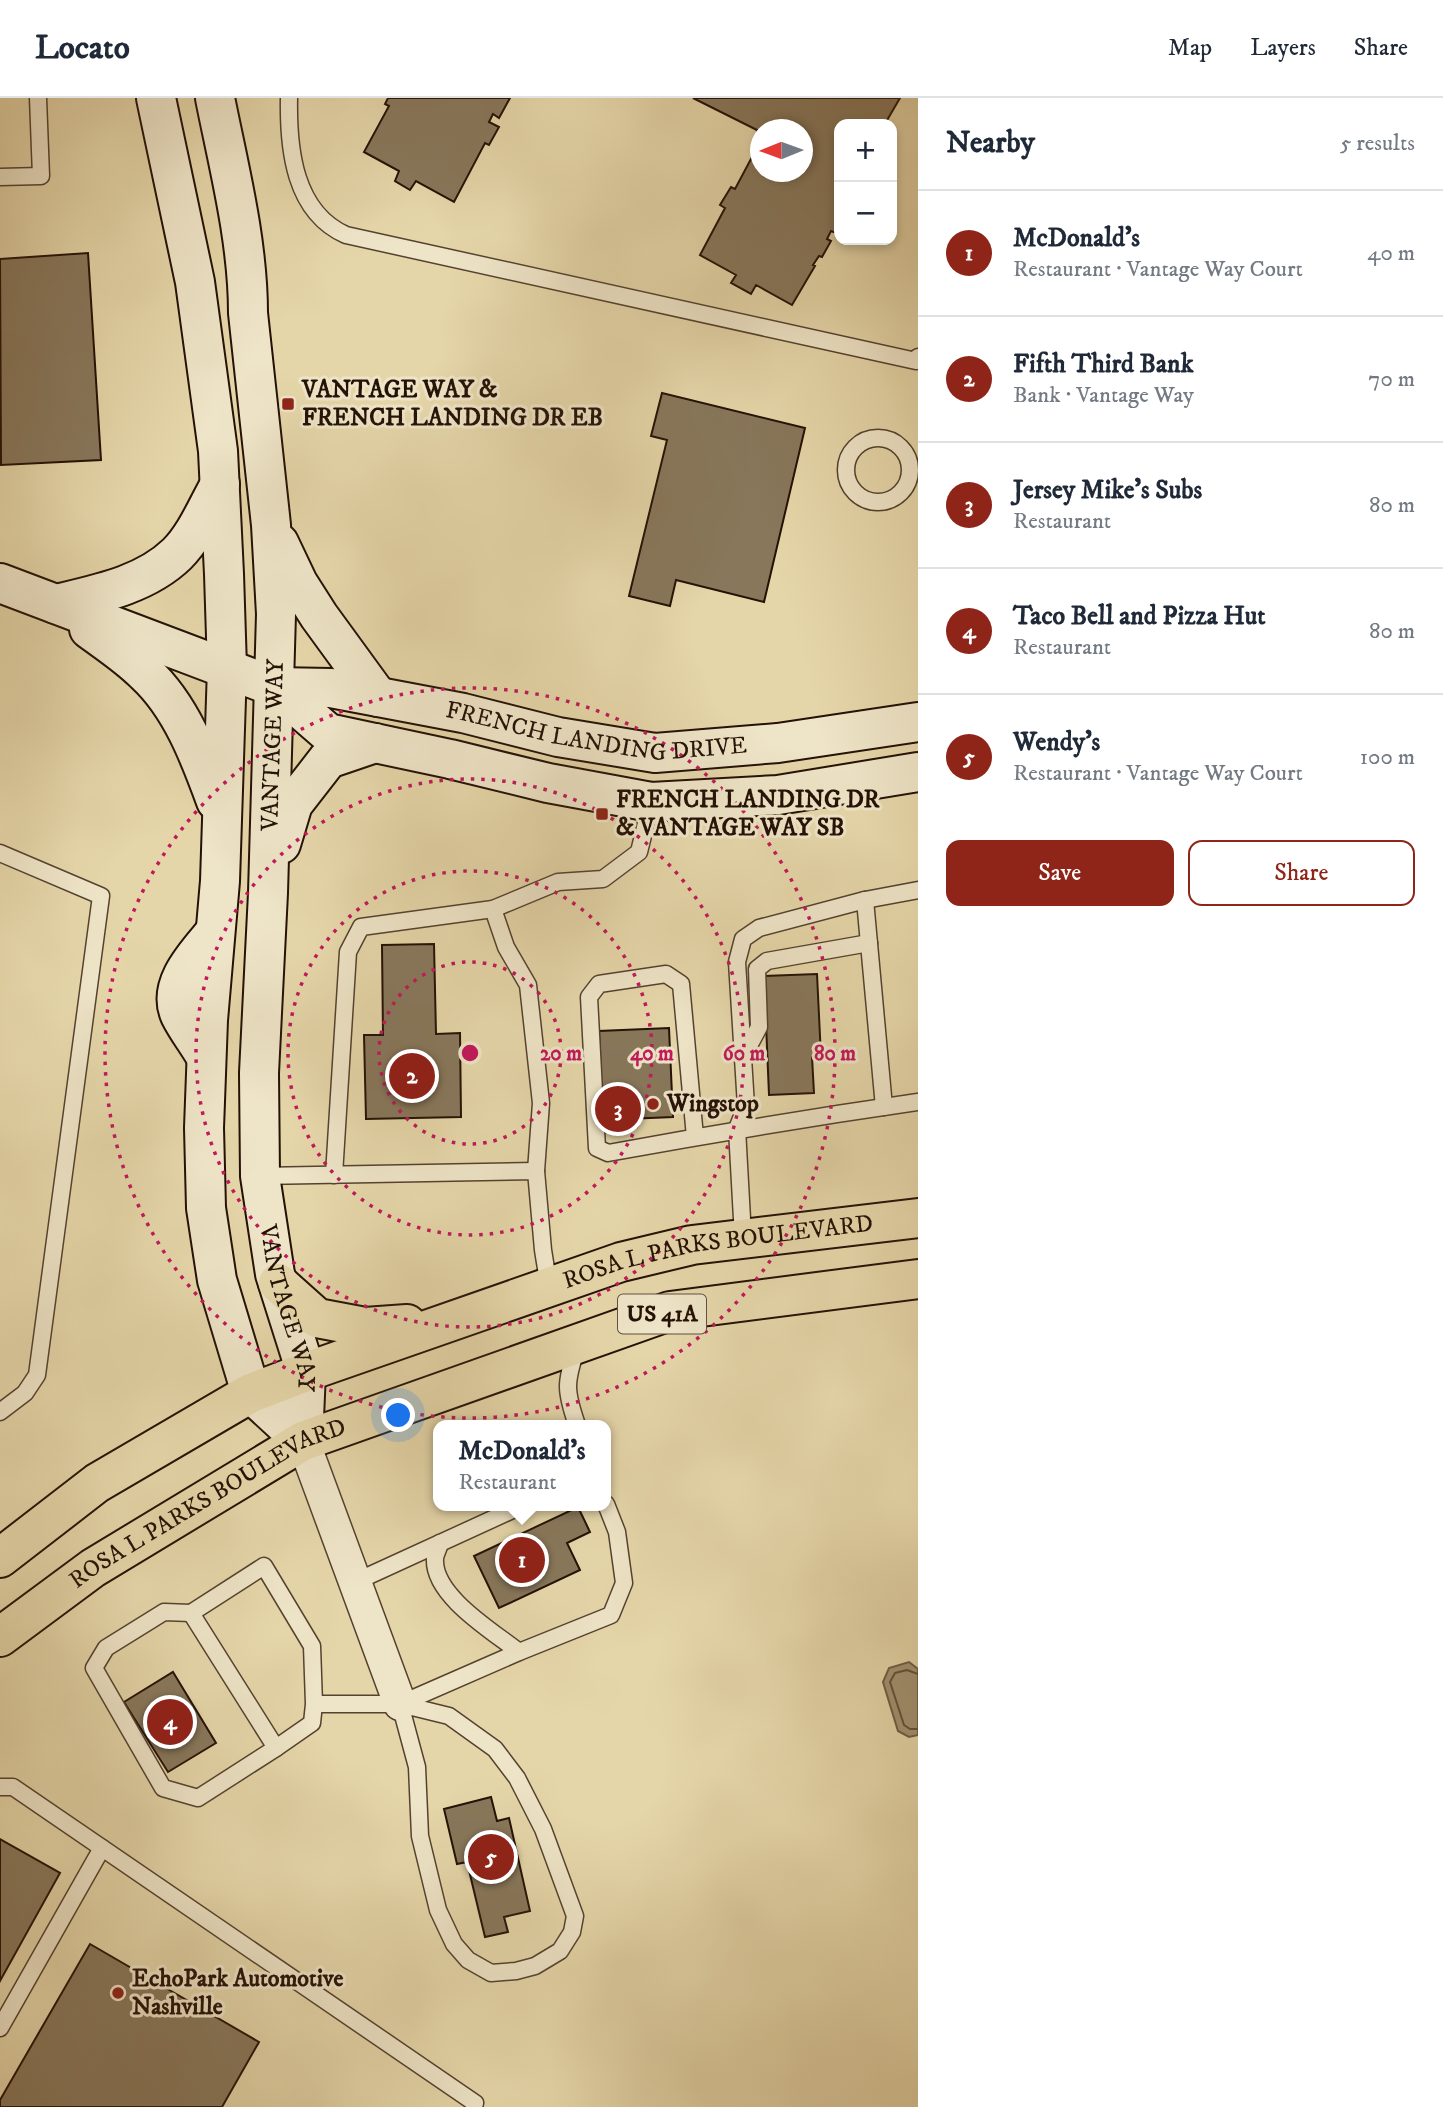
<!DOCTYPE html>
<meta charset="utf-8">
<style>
body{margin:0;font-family:"IM FELL DW Pica",serif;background:#f6f6f7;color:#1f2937}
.controls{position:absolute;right:21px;top:21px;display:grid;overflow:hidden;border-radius:14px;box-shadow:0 4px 10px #0003}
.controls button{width:63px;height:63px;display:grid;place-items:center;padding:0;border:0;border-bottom:2px solid #e0e1e3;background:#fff;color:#1f2937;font:35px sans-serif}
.compass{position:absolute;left:750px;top:21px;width:63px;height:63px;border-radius:50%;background:#fff;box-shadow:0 4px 10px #0003;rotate:269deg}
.you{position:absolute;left:399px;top:1318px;width:24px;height:24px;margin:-18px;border:5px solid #fff;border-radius:50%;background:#1a73e8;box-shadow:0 0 0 10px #1a73e833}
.badge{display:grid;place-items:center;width:46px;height:46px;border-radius:50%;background:#8f2418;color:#fff;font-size:23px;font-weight:700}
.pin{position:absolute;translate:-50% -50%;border:4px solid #fff;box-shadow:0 2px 7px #0006}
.popup{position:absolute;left:433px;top:1322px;width:178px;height:91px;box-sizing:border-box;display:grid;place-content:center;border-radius:14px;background:#fff;filter:drop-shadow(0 2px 5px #0005);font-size:23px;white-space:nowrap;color:#747a83}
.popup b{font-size:26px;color:#1f2937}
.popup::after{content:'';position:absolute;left:50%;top:100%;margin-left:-14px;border:14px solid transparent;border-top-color:#fff}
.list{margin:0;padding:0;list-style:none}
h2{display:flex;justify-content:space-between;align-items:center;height:91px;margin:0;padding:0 28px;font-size:30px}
h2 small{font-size:23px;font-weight:400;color:#747a83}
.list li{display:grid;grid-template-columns:46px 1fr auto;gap:21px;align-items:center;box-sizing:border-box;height:126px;padding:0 28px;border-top:2px solid #e0e1e3}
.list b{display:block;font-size:26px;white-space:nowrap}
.list p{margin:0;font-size:23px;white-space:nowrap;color:#747a83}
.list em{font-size:23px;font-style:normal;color:#747a83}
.actions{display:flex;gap:14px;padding:21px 28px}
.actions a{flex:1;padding:16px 0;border:2px solid #8f2418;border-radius:14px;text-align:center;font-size:24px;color:#8f2418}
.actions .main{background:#8f2418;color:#fff}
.map{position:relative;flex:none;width:918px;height:2009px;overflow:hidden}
header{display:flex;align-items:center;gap:42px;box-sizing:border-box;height:98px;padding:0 35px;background:#fff;border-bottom:2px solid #e0e1e3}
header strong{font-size:33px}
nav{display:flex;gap:38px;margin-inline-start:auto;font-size:24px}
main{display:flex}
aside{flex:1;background:#fff}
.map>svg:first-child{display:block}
</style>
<header>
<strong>Locato</strong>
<nav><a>Map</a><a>Layers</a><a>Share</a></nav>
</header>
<main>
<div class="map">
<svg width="918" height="2009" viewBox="0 0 918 2009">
<rect width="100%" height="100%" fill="#e5d6a9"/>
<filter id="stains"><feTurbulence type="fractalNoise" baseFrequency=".00286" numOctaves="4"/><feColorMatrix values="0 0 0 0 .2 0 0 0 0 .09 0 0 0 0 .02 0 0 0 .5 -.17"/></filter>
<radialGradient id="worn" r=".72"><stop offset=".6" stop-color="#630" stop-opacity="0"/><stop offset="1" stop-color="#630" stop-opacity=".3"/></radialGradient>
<polygon fill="#a39372" stroke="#705f47" stroke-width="2" points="909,1564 918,1571 918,1637 909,1639 898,1633 883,1584 889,1570"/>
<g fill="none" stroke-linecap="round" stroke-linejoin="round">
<polyline stroke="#64523c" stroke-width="2" points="918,1576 907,1572 895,1575 890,1584 904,1627 910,1631 918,1631"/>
</g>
<g fill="#88775b" stroke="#241106" stroke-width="2">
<polygon points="388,0 510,0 499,20 493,16 489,24 499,29 489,47 485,45 454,104 416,83 410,92 395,83 399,73 364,54 389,8 385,6"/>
<polygon points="693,0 900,0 886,24 890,26 839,26 839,130 836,135 831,133 827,141 831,143 822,159 819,158 813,167 815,168 792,207 756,187 751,196 731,185 736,177 700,157 725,110 720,107 731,89 735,91 760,44 760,74 802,74 802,32 760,32 760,43 757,32"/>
<polygon points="88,155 101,362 1,367 0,161"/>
<polygon points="662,295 805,330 764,504 676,482 670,508 629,498 667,342 651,338"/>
<polygon points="434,846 436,936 460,935 461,1019 366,1021 364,937 383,937 382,847"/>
<polygon points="817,876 821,959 812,959 814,995 769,997 764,878"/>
<polygon points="669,930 673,1019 603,1022 599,933"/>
<polygon points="578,1409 590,1434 567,1445 580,1472 499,1510 474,1458"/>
<polygon points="173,1574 216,1645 168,1674 124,1604"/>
<polygon points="491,1699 497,1723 509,1720 530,1813 504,1819 508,1834 485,1839 467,1764 457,1766 444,1711"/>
<polygon points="0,1741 60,1775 0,1883"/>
<polygon points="90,1846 259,1944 222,2009 0,2009 0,2002"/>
</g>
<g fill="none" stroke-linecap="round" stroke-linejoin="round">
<g stroke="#54422f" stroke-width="19">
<g id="lane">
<path d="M289,0C288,51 294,114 346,137L916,263L918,259"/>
<polyline points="0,79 41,78 38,0"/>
<circle cx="878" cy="372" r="32"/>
<polyline points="0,755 101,798 37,1277 25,1295 0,1314"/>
<polyline points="865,802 884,1009"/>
<polyline points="493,811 506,849 528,887 541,1005 536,1073"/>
<polyline points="743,959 759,929 757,871 767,863 869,845"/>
<path d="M695,1039L681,886L666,876L599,886L589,899L597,1050L608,1055C711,1036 814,1019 918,1004"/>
<polyline points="334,1077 348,854 361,829 493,811 558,784 603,781 639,754 651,705"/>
<polyline points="260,1078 536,1073 543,1152 549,1189"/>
<polyline points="743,1139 737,1031 746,1008 737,864 743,841 759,830 865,802 918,792"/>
<path d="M577,1249C565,1285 565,1292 577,1327"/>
<path d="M440,1445C439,1450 435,1457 435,1461C433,1498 494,1534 519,1554"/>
<polyline points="355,1484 521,1408"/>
<polyline points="191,1515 164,1514 106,1550 94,1570 163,1690 198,1700 276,1650"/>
<polyline points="314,1606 312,1625 276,1650 191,1515 264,1468 312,1548 314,1606 400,1606 449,1618 495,1651 517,1680 543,1731 575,1818 572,1834 560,1853 535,1868 516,1873 491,1875 468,1862 454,1846 438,1812 420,1738 417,1669 400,1606"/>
<polyline points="400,1606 519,1554 611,1517 624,1485 617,1434 606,1406"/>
<polyline points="0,1689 13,1689 475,2005 474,2009"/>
<polyline points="0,1930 102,1750"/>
</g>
</g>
<g stroke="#54422f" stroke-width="35">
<polyline id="street" points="303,1343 400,1606"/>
</g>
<g stroke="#241106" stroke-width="42">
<g id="secondary">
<polyline points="156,0 195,184 218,353 224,476 227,570 220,783 208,922 204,1030 206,1110 217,1182 251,1295 303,1343"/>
<path id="s1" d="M215,0C229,70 248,143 248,215L271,427L276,516L268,795L259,975L260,1078L275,1176L306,1274L303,1343"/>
<polyline points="279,445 298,485 319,518 378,599"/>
<polyline points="0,485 275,589 328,635 450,661 548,685 651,704 778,697 918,674"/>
<path d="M56,506C98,496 145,487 177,456C196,437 207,409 220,386"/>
<path d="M89,531C108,545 128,558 145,575C181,608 200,659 216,703"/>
<path id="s2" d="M275,589L331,590L463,615L558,639L655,655L778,645L918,624"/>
<polyline points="281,746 293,706 328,661 375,645"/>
<path d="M206,959C198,945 187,931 180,917C166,886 198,855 215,834"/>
</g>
</g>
<g stroke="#241106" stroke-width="42">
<g id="primary">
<polyline points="278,1185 317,1220 365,1229 407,1226"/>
<path id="s3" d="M0,1460L97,1385L251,1295L306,1274L621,1164L692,1147L918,1120"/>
<path id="s4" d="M0,1539L93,1470L303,1343L670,1213L918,1181"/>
</g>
</g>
<use href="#lane" stroke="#eee4c7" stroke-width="16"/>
<use href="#street" stroke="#eee4c7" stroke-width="32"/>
<use href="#secondary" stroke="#eee4c7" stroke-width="38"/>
<use href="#primary" stroke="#e5d6a9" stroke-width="38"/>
</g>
<g fill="none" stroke="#c2185b" stroke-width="3.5" stroke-dasharray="3.5 7">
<circle cx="470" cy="955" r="91"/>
<circle cx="470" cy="955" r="182"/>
<circle cx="470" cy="955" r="274"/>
<circle cx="470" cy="955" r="365"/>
</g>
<g fill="#8f2418" stroke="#eee4c7" stroke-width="2.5">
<rect x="281" y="299" width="14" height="14" rx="3.5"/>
<rect x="595" y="709" width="14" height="14" rx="3.5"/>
<circle cx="653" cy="1006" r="7"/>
<circle cx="118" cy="1895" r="7"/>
</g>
<g text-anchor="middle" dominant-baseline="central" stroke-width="6" stroke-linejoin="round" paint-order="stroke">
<rect fill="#eee4c7" stroke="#615040" stroke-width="2" x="618" y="1196.5" width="88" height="39" rx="5"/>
<g font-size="23" font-weight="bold" fill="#241106">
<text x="662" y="1216">US 41A</text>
</g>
<g font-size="24" font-weight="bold" fill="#241106" stroke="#eee4c7" text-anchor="start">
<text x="302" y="292">VANTAGE WAY &amp;<tspan x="302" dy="28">FRENCH LANDING DR EB</tspan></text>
<text x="616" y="702">FRENCH LANDING DR<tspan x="616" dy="28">&amp; VANTAGE WAY SB</tspan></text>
<text x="667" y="1006">Wingstop</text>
<text x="132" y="1881">EchoPark Automotive<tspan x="132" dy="28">Nashville</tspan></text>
</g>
<g font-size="24" fill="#241106" stroke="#eee4c7">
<text stroke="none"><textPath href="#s2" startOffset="326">FRENCH LANDING DRIVE</textPath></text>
<text transform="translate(273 647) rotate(-88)">VANTAGE WAY</text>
<text stroke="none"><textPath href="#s3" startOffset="791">ROSA L PARKS BOULEVARD</textPath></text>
<text stroke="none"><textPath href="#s1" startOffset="1218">VANTAGE WAY</textPath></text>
<text stroke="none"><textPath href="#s4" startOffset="248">ROSA L PARKS BOULEVARD</textPath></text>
</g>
</g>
<circle cx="470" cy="955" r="10" fill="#c2185b" stroke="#eee4c7" stroke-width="3.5"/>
<g font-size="21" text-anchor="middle" font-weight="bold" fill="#c2185b" stroke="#eee4c7" stroke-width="6" stroke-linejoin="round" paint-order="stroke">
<text x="561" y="962">20 m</text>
<text x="652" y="962">40 m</text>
<text x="744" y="962">60 m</text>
<text x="835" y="962">80 m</text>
</g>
<rect width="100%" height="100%" filter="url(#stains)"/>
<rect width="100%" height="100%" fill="url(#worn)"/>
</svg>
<div class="controls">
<button>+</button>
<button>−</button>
</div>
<svg class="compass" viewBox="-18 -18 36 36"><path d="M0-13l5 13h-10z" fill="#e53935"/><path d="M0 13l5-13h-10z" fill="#747a83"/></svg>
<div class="you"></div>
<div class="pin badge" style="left:522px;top:1462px">1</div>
<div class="popup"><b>McDonald's</b>Restaurant</div>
<div class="pin badge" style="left:412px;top:978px">2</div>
<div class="pin badge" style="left:618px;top:1011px">3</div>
<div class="pin badge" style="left:170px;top:1624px">4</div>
<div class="pin badge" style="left:491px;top:1759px">5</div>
</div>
<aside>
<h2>Nearby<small>5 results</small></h2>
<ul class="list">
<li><span class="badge">1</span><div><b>McDonald's</b><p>Restaurant · Vantage Way Court</p></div><em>40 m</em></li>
<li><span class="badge">2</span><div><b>Fifth Third Bank</b><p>Bank · Vantage Way</p></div><em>70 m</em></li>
<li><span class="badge">3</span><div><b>Jersey Mike's Subs</b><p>Restaurant</p></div><em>80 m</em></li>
<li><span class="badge">4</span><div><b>Taco Bell and Pizza Hut</b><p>Restaurant</p></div><em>80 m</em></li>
<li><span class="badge">5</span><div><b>Wendy's</b><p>Restaurant · Vantage Way Court</p></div><em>100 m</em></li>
</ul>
<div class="actions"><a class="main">Save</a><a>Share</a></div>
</aside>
</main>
